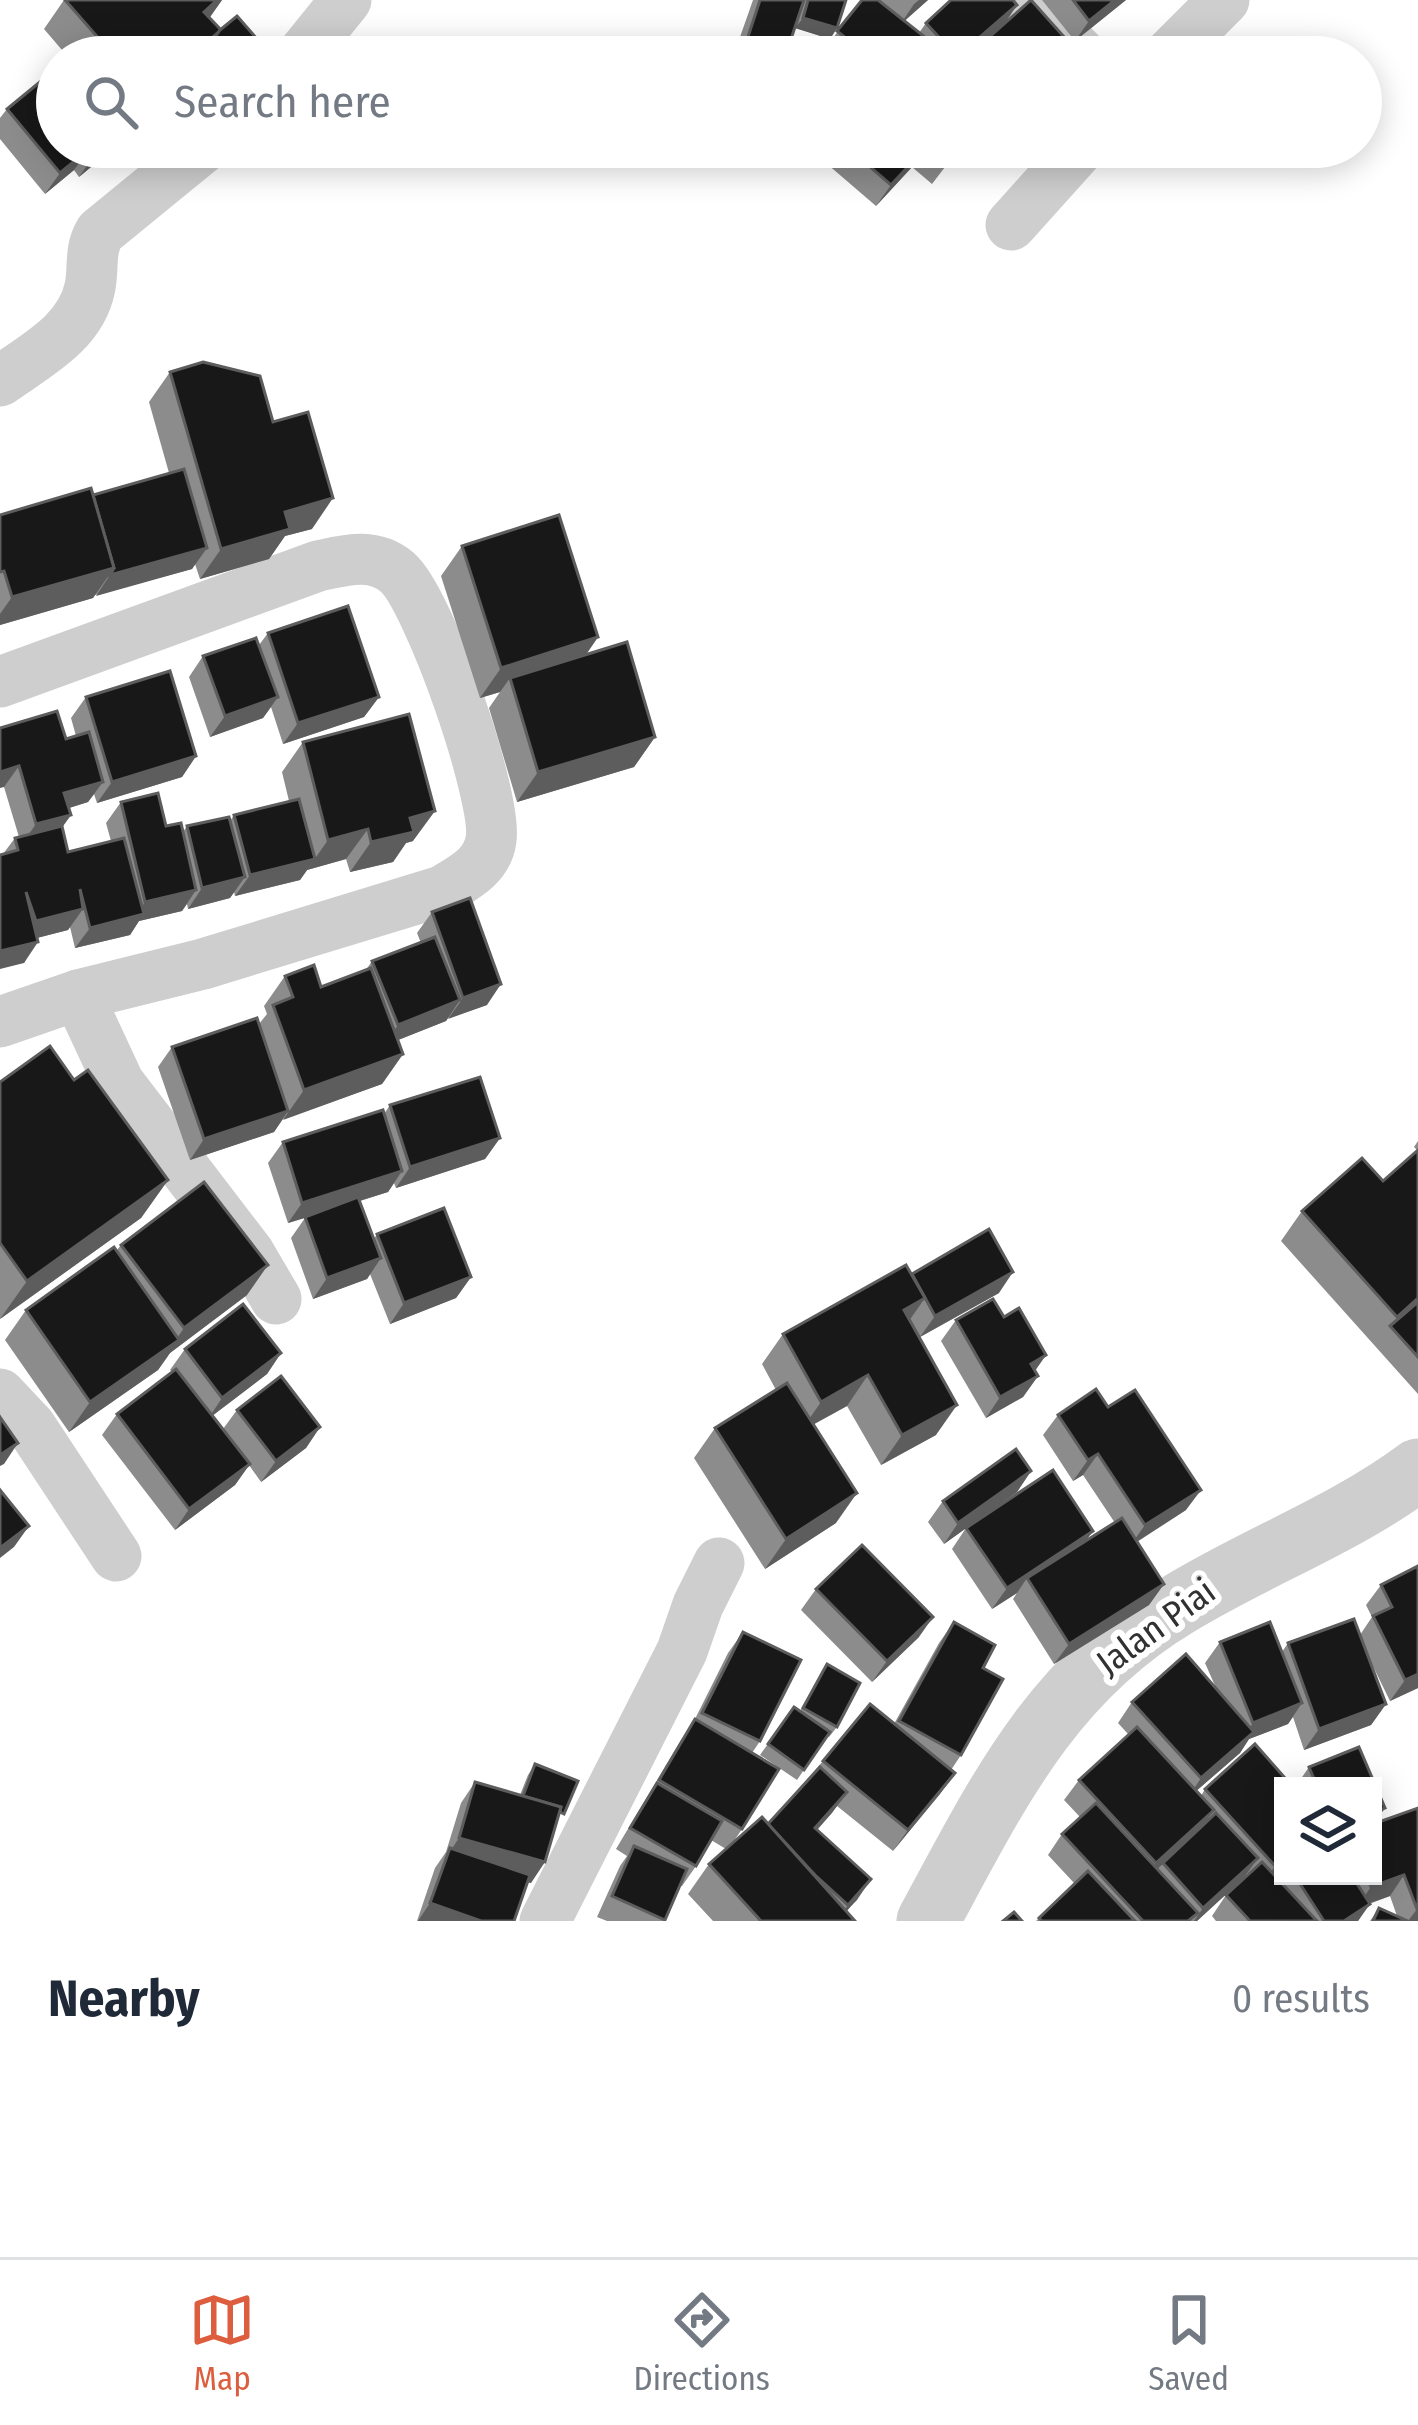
<!DOCTYPE html>
<style>
body{margin:0;font-family:"Fira Sans Condensed",sans-serif;background:#f6f6f7;color:#1f2937}
.controls{position:absolute;right:36px;bottom:36px;display:grid;overflow:hidden;border-radius:0px;box-shadow:0 6px 30px #0003}
.controls button{width:108px;height:108px;display:grid;place-items:center;padding:0;border:0;border-bottom:3px solid #e0e1e3;background:#fff;color:#1f2937;font:60px sans-serif}
.list{margin:0;padding:0;list-style:none}
h2{display:flex;justify-content:space-between;align-items:center;height:156px;margin:0;padding:0 48px;font-size:51px}
h2 small{font-size:39px;font-weight:400;color:#747a83}
.icon{flex:none;width:66px;height:66px;fill:none;stroke:currentColor;stroke-width:2;stroke-linecap:round;stroke-linejoin:round}
.map{position:relative;flex:none;width:1418px;height:1921px;overflow:hidden}
.search{position:absolute;background:#fff;box-shadow:0 6px 30px #0003;left:36px;right:36px;top:36px;height:132px;display:flex;align-items:center;gap:30px;box-sizing:border-box;padding:0 42px;border-radius:66px;color:#747a83;font-size:45px}
.sheet{height:336px;background:#fff}
nav{display:flex;justify-content:space-around;align-items:center;box-sizing:border-box;height:168px;border-top:3px solid #e0e1e3;background:#fff;font-size:33px;color:#747a83}
nav a{display:grid;justify-items:center;gap:6px}
nav .on{color:#dd5e3e}
.map>svg:first-child{display:block}
</style>
<div class="map">
<svg width="1418" height="1921" viewBox="0 0 1418 1921">
<rect width="100%" height="100%" fill="#fff"/>
<g fill="none" stroke-linecap="round" stroke-linejoin="round">
<g stroke="#cecece" stroke-width="51">
<polyline points="1031,4 1084,57"/>
<polyline points="300,57 346,0"/>
<polyline points="1167,57 1224,0"/>
<polyline points="1011,225 1081,147"/>
<path d="M0,381C35,356 81,333 90,287C94,267 89,250 100,232L204,147"/>
<path d="M0,682L318,566C346,560 373,552 397,572C429,599 498,798 491,840C487,867 463,878 442,891L203,964L78,995L0,1022"/>
<polyline points="78,995 119,1083 249,1253 276,1299"/>
<polyline points="0,1394 31,1427 116,1556"/>
<polyline points="545,1921 682,1651 698,1605 719,1563"/>
</g>
<path stroke="#cecece" stroke-width="63" d="M928,1921C997,1794 1050,1681 1179,1604C1258,1556 1344,1525 1418,1470"/>
</g>
<g fill="#8c8c8c">
<polygon points="64,0 222,0 209,18 220,30 264,47 257,57 68,57 44,29"/>
<polygon points="753,0 846,0 837,28 830,39 795,28 785,57 733,57"/>
<polygon points="862,0 928,0 904,21 919,33 926,23 1017,5 1005,23 1082,57 813,57 830,42"/>
<polygon points="1042,0 1126,0 1075,41"/>
<polygon points="7,109 112,150 79,177 74,170 45,194 0,139 0,118"/>
<polygon points="766,147 809,147 795,167"/>
<polygon points="815,147 955,147 958,150 932,184 912,167 876,206 812,151"/>
<polygon points="170,372 273,422 312,529 285,536 269,559 200,579 195,564 192,569 95,595 93,598 0,625 0,515 93,495 169,473 149,402"/>
<polygon points="462,546 598,637 586,655 655,737 634,767 517,802 489,708 500,692 480,698 441,576"/>
<polygon points="268,633 379,697 364,717 283,744 271,707 263,718 210,737 189,677 203,656 259,645"/>
<polygon points="86,697 196,756 182,777 97,803 94,794 88,802 69,808 71,815 62,827 68,852 111,841 106,823 121,802 166,826 183,832 187,826 230,821 234,815 289,801 282,772 303,742 413,841 406,843 393,862 350,872 346,859 307,870 300,880 235,896 234,892 230,898 188,909 187,904 182,911 139,921 130,935 75,948 70,927 68,930 37,938 24,963 3,854 15,838 19,837 4,787 0,728 66,739 76,736 71,718"/>
<polygon points="432,912 487,1005 448,1018 446,1021 398,1040 403,1054 382,1084 283,1119 274,1132 190,1160 158,1067 172,1047 259,1024 267,1014 264,1006 285,976 321,987 366,970 372,961 421,943 417,933"/>
<polygon points="74,1080 168,1180 141,1218 0,1319 0,1082"/>
<polygon points="390,1105 500,1138 485,1159 396,1188 394,1183 388,1192 360,1201 374,1239 377,1234 471,1277 456,1298 390,1324 370,1274 367,1279 313,1299 291,1238 305,1218 288,1223 268,1163 283,1142 384,1114"/>
<polygon points="1418,1141 1418,1394 1281,1241 1302,1211 1383,1181 1418,1151 1414,1147"/>
<polygon points="121,1245 247,1295 170,1353 158,1370 69,1432 5,1340 26,1310 117,1250"/>
<polygon points="912,1274 999,1293 920,1337 910,1320 936,1435 881,1465 847,1406 813,1424 836,1523 765,1569 694,1458 715,1428 776,1390 762,1364 783,1334"/>
<polygon points="1004,1317 1046,1355 1035,1371 1038,1376 1023,1397 986,1418 941,1341 956,1320"/>
<polygon points="185,1349 281,1353 267,1374 212,1416 223,1429 237,1410 320,1427 306,1448 261,1482 249,1465 235,1485 175,1530 102,1435 117,1414 172,1372 170,1370"/>
<polygon points="1108,1407 1186,1510 1137,1542 1164,1584 1149,1605 1054,1664 1013,1599 1017,1593 992,1609 952,1549 966,1528 944,1544 928,1522 943,1501 1031,1471 1017,1492 968,1526 1086,1541 1115,1523 1083,1475 1073,1481 1043,1435 1058,1415"/>
<polygon points="1418,1566 1418,1688 1390,1701 1367,1654 1386,1704 1371,1725 1304,1750 1293,1717 1288,1724 1249,1739 1240,1753 1196,1791 1201,1796 1205,1789 1255,1744 1292,1786 1283,1786 1283,1867 1274,1875 1277,1877 1283,1868 1283,1876 1373,1876 1373,1786 1296,1786 1309,1767 1359,1747 1385,1808 1373,1824 1418,1808 1418,1921 1370,1921 1379,1908 1397,1916 1390,1896 1369,1904 1358,1921 1216,1921 1212,1916 1226,1895 1249,1874 1248,1873 1197,1921 1036,1921 1075,1884 1048,1855 1062,1834 1080,1817 1064,1800 1079,1780 1128,1734 1118,1723 1132,1702 1186,1654 1216,1688 1205,1663 1220,1642 1270,1622 1282,1652 1288,1643 1354,1619 1360,1635 1372,1617 1366,1605 1381,1585"/>
<polygon points="816,1589 919,1637 872,1682 801,1610"/>
<polygon points="954,1622 983,1668 961,1755 951,1770 955,1773 893,1851 837,1806 817,1830 871,1879 847,1911 855,1921 713,1921 688,1894 709,1864 726,1849 711,1840 696,1866 682,1886 680,1886 664,1921 607,1921 597,1917 620,1866 627,1856 616,1849 681,1740 695,1719 728,1653 743,1632 760,1741 752,1753 742,1829 732,1844 768,1824 823,1761 894,1724 939,1643"/>
<polygon points="827,1664 837,1727 829,1737 827,1736 797,1780 760,1755 794,1707 800,1711"/>
<polygon points="535,1764 556,1825 531,1883 528,1882 514,1921 417,1921 435,1868 446,1852 461,1803 475,1782 520,1795 528,1775"/>
</g>
<g fill="#5d5d5d">
<polygon points="217,0 222,0 208,20 204,12"/>
<polygon points="919,0 928,0 900,25 914,4"/>
<polygon points="1115,0 1126,0 1075,41 1089,21"/>
<polygon points="1017,5 1003,26 968,57 959,57"/>
<polygon points="803,18 837,28 830,39 795,28"/>
<polygon points="221,30 202,57 190,57"/>
<polygon points="745,46 776,57 737,57"/>
<polygon points="104,147 114,147 79,177 94,156"/>
<polygon points="709,147 751,147 740,163 705,153"/>
<polygon points="926,147 912,167 876,206 891,185"/>
<polygon points="89,149 74,170 45,194 60,173"/>
<polygon points="333,498 312,529 285,536 269,559 200,579 221,549 285,512"/>
<polygon points="207,548 192,569 96,596 110,575"/>
<polygon points="114,568 93,598 0,625 0,614 12,597"/>
<polygon points="598,637 577,667 510,678 500,692 480,698 501,668"/>
<polygon points="278,697 263,718 210,737 225,716"/>
<polygon points="379,697 364,717 283,744 298,723"/>
<polygon points="655,737 634,767 517,802 538,772"/>
<polygon points="196,756 182,777 97,803 112,782"/>
<polygon points="19,766 4,787 0,788 0,772"/>
<polygon points="103,782 88,802 50,814 64,793"/>
<polygon points="435,811 413,841 406,843 393,862 350,872 371,842 410,818"/>
<polygon points="71,815 56,836 21,845 36,824"/>
<polygon points="368,829 346,859 307,870 328,840"/>
<polygon points="315,859 300,880 235,896 250,875"/>
<polygon points="245,877 230,898 188,909 202,888"/>
<polygon points="196,890 182,911 139,921 130,935 75,948 90,928 136,916 145,902"/>
<polygon points="83,909 68,930 21,942 36,921"/>
<polygon points="38,942 24,963 0,969 0,951"/>
<polygon points="501,984 487,1005 448,1019 463,998"/>
<polygon points="460,1000 446,1021 383,1046 398,1025"/>
<polygon points="403,1054 382,1084 283,1120 304,1090"/>
<polygon points="288,1111 274,1132 190,1160 204,1139"/>
<polygon points="500,1138 485,1159 396,1188 410,1167"/>
<polygon points="402,1171 388,1192 288,1223 302,1203"/>
<polygon points="168,1180 141,1218 0,1319 27,1281"/>
<polygon points="381,1258 367,1279 313,1299 327,1278"/>
<polygon points="268,1265 247,1295 170,1353 158,1370 69,1432 90,1402 173,1344 184,1328"/>
<polygon points="1013,1272 999,1293 920,1337 935,1316"/>
<polygon points="471,1277 456,1298 390,1324 404,1303"/>
<polygon points="925,1298 904,1328 904,1310"/>
<polygon points="281,1353 267,1374 208,1419 222,1398"/>
<polygon points="1046,1355 1031,1376 1031,1364"/>
<polygon points="868,1375 847,1406 800,1432 821,1402"/>
<polygon points="1038,1376 1023,1397 986,1418 1000,1397"/>
<polygon points="957,1405 936,1435 881,1465 902,1435"/>
<polygon points="320,1427 306,1448 261,1482 276,1461"/>
<polygon points="18,1443 4,1464 0,1466 0,1455"/>
<polygon points="1098,1454 1083,1475 1073,1481 1088,1460"/>
<polygon points="250,1464 235,1485 175,1530 189,1509"/>
<polygon points="1031,1471 1017,1492 944,1544 958,1523"/>
<polygon points="1201,1490 1186,1510 1130,1546 1145,1525"/>
<polygon points="857,1493 836,1523 765,1569 786,1539"/>
<polygon points="29,1526 14,1547 0,1558 0,1548"/>
<polygon points="1093,1531 1078,1552 1027,1578 1017,1593 992,1609 1007,1588"/>
<polygon points="1164,1584 1149,1605 1054,1664 1069,1644"/>
<polygon points="933,1617 919,1637 872,1682 887,1661"/>
<polygon points="1418,1674 1418,1688 1390,1701 1405,1680"/>
<polygon points="1302,1703 1288,1724 1249,1739 1240,1753 1187,1799 1201,1778 1238,1744 1253,1723"/>
<polygon points="1386,1704 1371,1725 1304,1750 1319,1729"/>
<polygon points="955,1773 940,1794 893,1851 908,1830"/>
<polygon points="847,1792 832,1813 800,1849 815,1828"/>
<polygon points="1385,1808 1373,1824 1373,1813"/>
<polygon points="1214,1810 1199,1831 1142,1883 1156,1863"/>
<polygon points="459,1838 545,1862 531,1883 445,1859"/>
<polygon points="1258,1858 1243,1879 1197,1921 1194,1921 1203,1908"/>
<polygon points="1283,1859 1283,1867 1261,1887 1275,1866"/>
<polygon points="1404,1875 1390,1896 1356,1908 1371,1887"/>
<polygon points="871,1879 857,1900 837,1921 848,1905"/>
<polygon points="430,1903 481,1921 418,1921"/>
<polygon points="1370,1904 1358,1921 1344,1921"/>
<polygon points="1418,1908 1418,1921 1408,1921 1417,1909"/>
</g>
<g fill="#181818" stroke="#5d5d5d" stroke-width="3">
<polygon points="65,0 217,0 204,12 221,30 190,57 173,57 162,44 147,57 115,57"/>
<polygon points="760,0 804,0 785,57 776,57 745,46"/>
<polygon points="808,0 846,0 837,28 803,18"/>
<polygon points="862,0 878,0 950,57 869,57 837,31"/>
<polygon points="951,0 1013,0 1017,5 957,57 926,23"/>
<polygon points="1031,0 1082,57 967,57"/>
<polygon points="1073,0 1115,0 1089,21"/>
<polygon points="237,16 264,47 253,57 218,57 209,46 220,30"/>
<polygon points="825,39 852,57 813,57"/>
<polygon points="57,68 57,147 104,147 94,156 89,149 60,173 7,109"/>
<polygon points="847,147 926,147 891,185"/>
<polygon points="928,147 955,147 958,150 946,163"/>
<polygon points="203,362 260,376 273,422 308,412 333,498 285,512 290,529 221,549 170,372"/>
<polygon points="184,469 207,548 110,575 114,568 93,495"/>
<polygon points="91,488 114,568 12,597 4,571 0,572 0,515"/>
<polygon points="559,515 598,637 501,668 462,546"/>
<polygon points="348,606 379,697 298,723 268,633"/>
<polygon points="256,638 278,697 225,716 203,656"/>
<polygon points="627,642 655,737 538,772 510,678"/>
<polygon points="170,671 196,756 112,782 86,697"/>
<polygon points="57,711 66,739 89,732 103,782 64,793 71,815 36,824 19,766 0,772 0,728"/>
<polygon points="409,714 435,811 410,818 414,832 371,842 368,829 328,840 303,742"/>
<polygon points="158,793 166,826 181,823 196,890 145,902 121,802"/>
<polygon points="299,799 315,859 250,875 234,815"/>
<polygon points="229,817 245,877 202,888 187,826"/>
<polygon points="62,826 68,852 124,838 144,914 90,928 80,889 83,909 36,921 26,892 38,942 0,951 0,855 18,850 15,838"/>
<polygon points="470,898 501,984 463,998 432,912"/>
<polygon points="435,937 460,1000 398,1025 372,961"/>
<polygon points="314,965 321,987 371,968 403,1054 304,1090 273,1005 293,997 285,976"/>
<polygon points="257,1018 288,1111 204,1139 172,1047"/>
<polygon points="50,1046 74,1080 88,1070 168,1180 27,1281 0,1243 0,1082"/>
<polygon points="480,1077 500,1138 410,1167 390,1105"/>
<polygon points="383,1110 402,1171 302,1203 283,1142"/>
<polygon points="1418,1150 1418,1298 1397,1317 1302,1211 1362,1158 1383,1181"/>
<polygon points="204,1182 268,1265 184,1328 121,1245"/>
<polygon points="358,1197 381,1258 327,1278 305,1217"/>
<polygon points="444,1208 471,1277 404,1303 377,1234"/>
<polygon points="989,1229 1013,1272 935,1316 912,1274"/>
<polygon points="114,1247 179,1340 90,1402 26,1310"/>
<polygon points="906,1265 925,1298 904,1310 957,1405 902,1435 868,1375 821,1402 783,1334"/>
<polygon points="993,1299 1004,1317 1019,1308 1046,1355 1031,1364 1038,1376 1000,1397 956,1320"/>
<polygon points="1418,1302 1418,1357 1390,1326"/>
<polygon points="243,1304 281,1353 222,1398 185,1349"/>
<polygon points="176,1369 250,1464 189,1509 117,1414"/>
<polygon points="281,1376 320,1427 276,1461 237,1410"/>
<polygon points="787,1383 857,1493 786,1539 715,1428"/>
<polygon points="1096,1389 1108,1407 1135,1390 1201,1490 1145,1525 1098,1454 1088,1460 1058,1415"/>
<polygon points="0,1417 18,1443 0,1455"/>
<polygon points="1016,1449 1031,1471 958,1523 943,1501"/>
<polygon points="1053,1470 1093,1531 1007,1588 966,1528"/>
<polygon points="0,1490 29,1526 0,1548"/>
<polygon points="1122,1518 1164,1584 1069,1644 1027,1578"/>
<polygon points="862,1545 933,1617 887,1661 816,1589"/>
<polygon points="1418,1566 1418,1674 1405,1680 1373,1616 1392,1607 1381,1585"/>
<polygon points="1354,1619 1386,1704 1319,1729 1288,1643"/>
<polygon points="954,1622 995,1645 983,1668 1003,1679 961,1755 899,1721"/>
<polygon points="1270,1622 1302,1703 1253,1723 1220,1642"/>
<polygon points="743,1632 801,1660 760,1741 702,1713"/>
<polygon points="1186,1654 1254,1732 1201,1778 1132,1702"/>
<polygon points="827,1664 860,1683 837,1727 803,1708"/>
<polygon points="870,1704 955,1773 908,1830 823,1761"/>
<polygon points="794,1707 830,1732 804,1770 768,1744"/>
<polygon points="695,1719 779,1769 742,1829 659,1780"/>
<polygon points="1137,1727 1214,1810 1156,1863 1079,1780"/>
<polygon points="1255,1744 1292,1786 1283,1786 1283,1859 1275,1866 1205,1789"/>
<polygon points="1359,1747 1385,1808 1373,1813 1373,1786 1317,1786 1309,1767"/>
<polygon points="535,1764 578,1781 564,1814 560,1812 561,1807 523,1796"/>
<polygon points="820,1767 847,1792 815,1828 871,1879 848,1905 815,1875 768,1824"/>
<polygon points="475,1782 561,1807 545,1862 459,1838"/>
<polygon points="657,1783 722,1821 696,1866 630,1828"/>
<polygon points="1096,1803 1198,1913 1188,1921 1143,1921 1062,1834"/>
<polygon points="1418,1808 1418,1908 1417,1909 1404,1875 1371,1887 1367,1876 1373,1876 1373,1824"/>
<polygon points="1216,1813 1258,1858 1203,1908 1163,1863"/>
<polygon points="762,1817 855,1921 761,1921 709,1864"/>
<polygon points="634,1846 687,1869 665,1920 612,1896"/>
<polygon points="450,1848 530,1875 514,1921 481,1921 430,1903"/>
<polygon points="1262,1862 1317,1921 1250,1921 1226,1895"/>
<polygon points="1088,1871 1135,1921 1042,1921 1039,1918"/>
<polygon points="1295,1876 1352,1876 1370,1904 1344,1921 1324,1921"/>
<polygon points="1379,1908 1408,1921 1373,1921"/>
<polygon points="1014,1912 1022,1921 1003,1921"/>
</g>
<g text-anchor="middle" dominant-baseline="central" stroke-width="12" stroke-linejoin="round" paint-order="stroke">
<g font-size="36" fill="#313131" stroke="#fff">
<text transform="translate(1156 1627) rotate(-36)">Jalan Piai</text>
</g>
</g>
</svg>
<div class="controls">
<button><svg class="icon" aria-label="layers" viewBox="0 0 24 24"><path d="M12 4l9 5-9 5-9-5zM3 14l9 5 9-5"/></svg></button>
</div>
<div class="search"><svg class="icon" aria-label="search" viewBox="0 0 24 24"><circle cx="10" cy="10" r="6"/><path d="M15 15l6 6"/></svg>Search here</div>
</div>
<section class="sheet">
<h2>Nearby<small>0 results</small></h2>
<ul class="list">
</ul>
</section>
<nav>
<a class="on"><svg class="icon" aria-label="map" viewBox="0 0 24 24"><path d="M3 6l6-2 6 2 6-2v14l-6 2-6-2-6 2zM9 4v14M15 6v14"/></svg>Map</a>
<a><svg class="icon" aria-label="directions" viewBox="0 0 24 24"><path d="M12 3l9 9-9 9-9-9zM9 14v-3h6M13 9l2 2-2 2"/></svg>Directions</a>
<a><svg class="icon" aria-label="saved" viewBox="0 0 24 24"><path d="M7 4h10v16l-5-4-5 4z"/></svg>Saved</a>
</nav>
